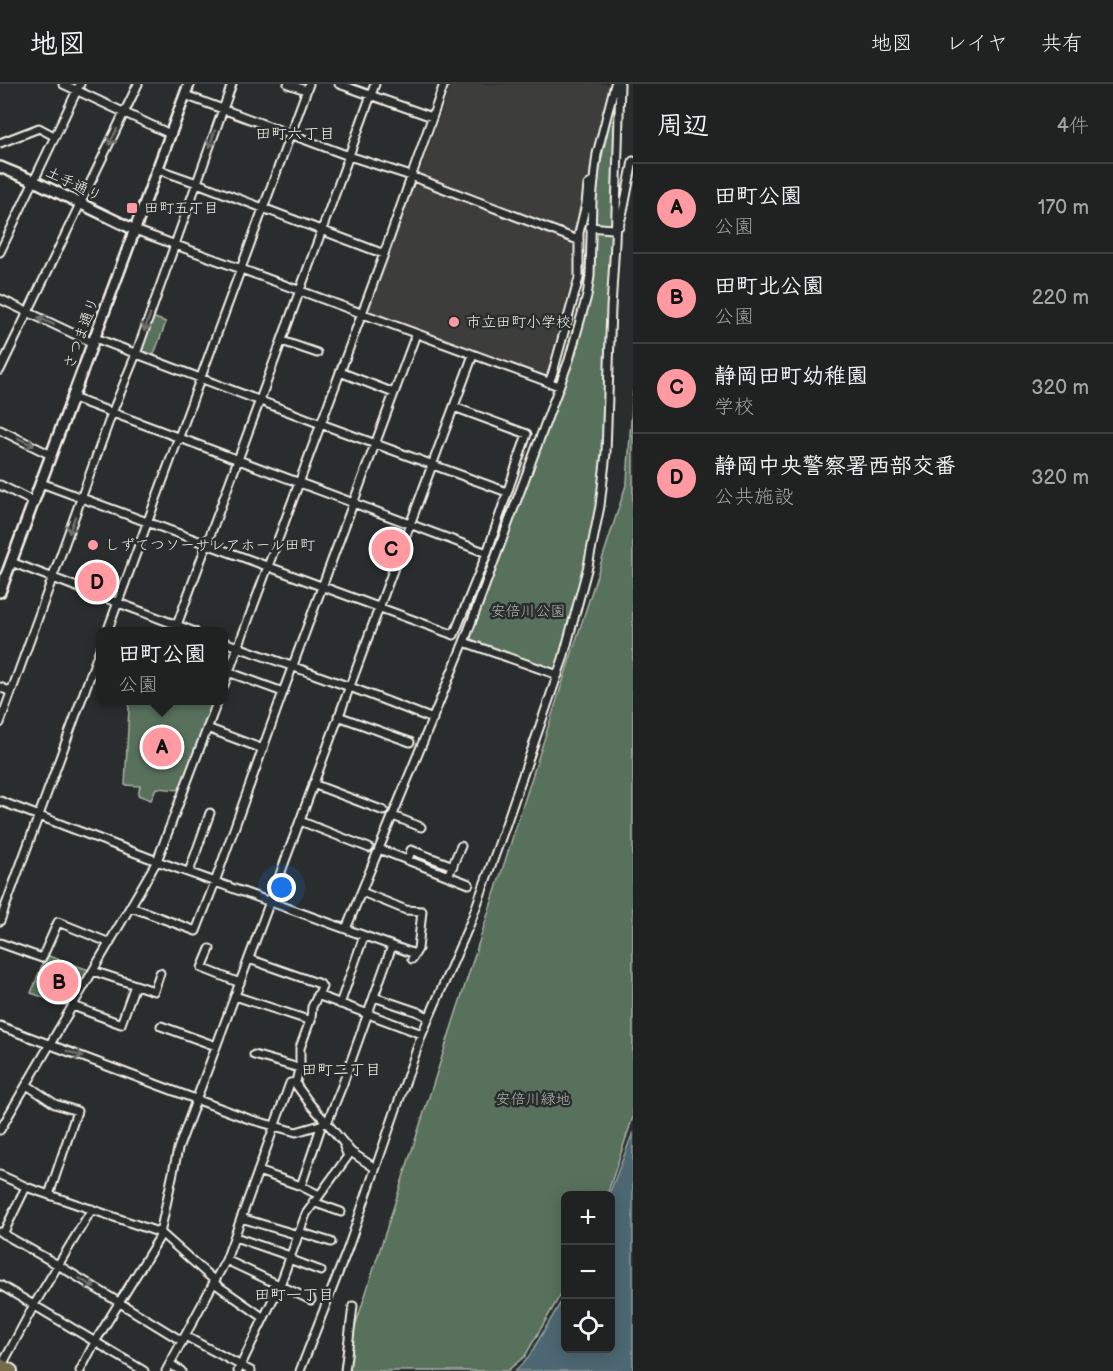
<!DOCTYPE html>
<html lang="ja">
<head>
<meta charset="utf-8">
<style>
  :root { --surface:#202222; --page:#2d2f2f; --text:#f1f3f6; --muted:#a2a4a5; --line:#3d3f40; --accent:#ff9aa2 }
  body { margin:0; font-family:"Balsamiq Sans","Klee One",sans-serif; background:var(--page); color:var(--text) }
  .controls { position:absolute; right:18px; bottom:18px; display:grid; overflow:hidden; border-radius:9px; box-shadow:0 3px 15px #0003 }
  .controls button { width:54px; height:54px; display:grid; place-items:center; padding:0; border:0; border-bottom:2px solid var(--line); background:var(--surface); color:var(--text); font:30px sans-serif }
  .you { position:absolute; left:282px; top:804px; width:21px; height:21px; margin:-15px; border:4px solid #fff; border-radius:50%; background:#1a73e8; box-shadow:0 0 0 9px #1a73e833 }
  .badge { display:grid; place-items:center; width:39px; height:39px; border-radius:50%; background:var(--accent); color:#111; font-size:20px; font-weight:700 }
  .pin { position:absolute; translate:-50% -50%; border:3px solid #fff; box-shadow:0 2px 6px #0006 }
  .popup { position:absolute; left:96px; top:543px; width:132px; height:78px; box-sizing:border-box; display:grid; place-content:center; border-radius:9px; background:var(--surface); filter:drop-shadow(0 2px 4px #0005); font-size:20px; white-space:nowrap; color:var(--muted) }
  .popup b { font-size:22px; color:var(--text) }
  .popup::after { content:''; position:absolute; left:50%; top:100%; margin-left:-12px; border:12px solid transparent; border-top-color:var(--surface) }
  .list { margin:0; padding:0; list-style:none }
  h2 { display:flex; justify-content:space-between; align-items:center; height:78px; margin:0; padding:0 24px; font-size:26px }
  h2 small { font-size:20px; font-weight:400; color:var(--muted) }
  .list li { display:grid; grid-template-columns:39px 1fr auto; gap:18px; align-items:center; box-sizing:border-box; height:90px; padding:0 24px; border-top:2px solid var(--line) }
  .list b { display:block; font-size:22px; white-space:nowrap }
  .list p { margin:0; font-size:20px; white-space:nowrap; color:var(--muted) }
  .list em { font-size:20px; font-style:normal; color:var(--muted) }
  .icon { flex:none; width:33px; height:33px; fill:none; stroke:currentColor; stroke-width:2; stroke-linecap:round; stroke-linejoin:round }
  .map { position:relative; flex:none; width:633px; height:1287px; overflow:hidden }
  header { display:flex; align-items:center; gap:36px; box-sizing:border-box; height:84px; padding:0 30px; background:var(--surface); border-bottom:2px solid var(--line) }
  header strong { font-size:28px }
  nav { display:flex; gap:33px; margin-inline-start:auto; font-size:21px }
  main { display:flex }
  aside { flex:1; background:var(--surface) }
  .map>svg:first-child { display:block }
  .built { fill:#3e3c3a }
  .green { fill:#59715d; stroke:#a6b1a2; stroke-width:1.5 }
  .water { fill:#4d6772; stroke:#909ea1; stroke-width:1.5 }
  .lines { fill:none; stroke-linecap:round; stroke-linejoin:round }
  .street-casing { stroke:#f4f1e8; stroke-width:11 }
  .secondary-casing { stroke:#f4f1e8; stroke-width:14 }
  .highway-casing { stroke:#f4f1e8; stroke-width:16 }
  .street { stroke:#2a2d2e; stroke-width:7 }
  .secondary { stroke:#2a2d2e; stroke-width:9 }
  .highway { stroke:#726c4b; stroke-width:12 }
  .oneway { stroke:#71726f }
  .poi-dot { fill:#ff9aa2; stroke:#2a2d2e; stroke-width:2 }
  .labels { text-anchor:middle; stroke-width:5; stroke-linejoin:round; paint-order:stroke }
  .street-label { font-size:15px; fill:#f4f1e8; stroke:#2a2d2e }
  .poi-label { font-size:15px; fill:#f4f1e8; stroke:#2a2d2e; text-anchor:start }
  .park-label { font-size:15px; fill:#aeb7a9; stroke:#2a2d2e }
  .neighbourhood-label { font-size:16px; fill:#f4f1e8; stroke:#2a2d2e }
</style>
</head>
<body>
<header>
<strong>地図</strong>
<nav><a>地図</a><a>レイヤ</a><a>共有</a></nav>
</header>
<main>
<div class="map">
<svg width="633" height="1287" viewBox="0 0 633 1287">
  <rect width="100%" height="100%" fill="#2a2d2e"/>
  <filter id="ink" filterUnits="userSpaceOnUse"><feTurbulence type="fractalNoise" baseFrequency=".0167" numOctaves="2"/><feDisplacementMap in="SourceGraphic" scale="12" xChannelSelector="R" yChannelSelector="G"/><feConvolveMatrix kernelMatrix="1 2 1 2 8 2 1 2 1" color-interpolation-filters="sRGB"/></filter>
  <g filter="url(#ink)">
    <path class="built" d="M 451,0 L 612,0 L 590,95 L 586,97 L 583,117 L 575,152 L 418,93 Z
      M 414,99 L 577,159 L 577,194 L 550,292 L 545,294 L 367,228 Z"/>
    <path class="green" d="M 618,0 L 603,360 L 597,420 L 589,460 L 572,533 L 556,588 L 472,559 L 471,553 L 577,255 L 593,149 L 600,82 Z
      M 152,233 L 166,238 L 153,273 L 141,269 L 140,265 Z
      M 633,306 L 633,1033 L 607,1111 L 566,1112 L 565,1203 L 525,1272 L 507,1287 L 349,1287 L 353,1249 L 627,398 Z
      M 127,617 L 213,617 L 180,706 L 156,704 L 151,716 L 138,711 L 140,702 L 125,701 L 129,624 Z
      M 46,871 L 89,886 L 68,922 L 31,909 Z"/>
    <path class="water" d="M 633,1048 L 633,1287 L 515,1287 L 528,1274 L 565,1211 L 566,1264 L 610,1264 L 609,1111 Z"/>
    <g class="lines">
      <g class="street-casing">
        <path id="street" d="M 63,0 L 170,50
          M 288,0 L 306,6
          M 339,0 L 432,33
          M 185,11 L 349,72 L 411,92 L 578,156
          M 0,59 L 39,44 L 54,52
          M 157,85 L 197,99 L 384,170
          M 590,143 L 612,145 L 619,142 L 624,123 L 633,77
          M 135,146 L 559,302
          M 0,168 L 80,0
          M 0,215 L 93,259
          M 95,254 L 321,340 L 507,408
          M 282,257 L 317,269
          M 0,286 L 138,0
          M 340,288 L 394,309
          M 549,299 L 553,288 L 579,194 L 579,149 L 586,120 L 588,101 L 594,97
          M 73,314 L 487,469
          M 0,346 L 51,371
          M 41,399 C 179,449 316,501 454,551 L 487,469 L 527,350 L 454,323
          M 0,401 L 34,418
          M 11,478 L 195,548
          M 177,541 L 260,316 L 375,0
          M 107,548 L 309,0
          M 224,558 L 350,603 L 433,635
          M 464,558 L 558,591
          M 224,601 L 384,170 L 444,0
          M 0,603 L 11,608
          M 283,608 L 416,250
          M 338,632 L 410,658
          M 0,639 L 112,329 L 136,270 L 232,0
          M 207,644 L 263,665
          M 313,700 L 384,727
          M 0,717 L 157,777 L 415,870
          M 393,732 L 421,743
          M 300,737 L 369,764
          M 379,765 L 469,800
          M 408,776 L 411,766 L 453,782
          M 189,788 L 210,729
          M 448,792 L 461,762
          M 362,808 L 406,826 L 422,827 L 418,865 L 412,875
          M 131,823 L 196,847 L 215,798 L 283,608 L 228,588
          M 0,837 L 100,565
          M 346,845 L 464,558 L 569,276 L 587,212 L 590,192 L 592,116 L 595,86 L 597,70 L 615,0
          M 0,859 L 42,874 L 58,838 L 110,859
          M 210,865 L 202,884 L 240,899
          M 249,875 L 320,900 L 322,903 L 312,923 L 311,934 L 300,964 L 300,981 L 296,998 L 297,1002 L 310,1020 L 327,1039 L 342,1002 L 392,862
          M 93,887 L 154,907 L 160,889
          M 317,911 L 422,950
          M 235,912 L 311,937
          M 374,913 L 418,928 L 428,933
          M 340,920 L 364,852
          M 73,922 L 121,940 L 135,901
          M 0,942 L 249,1035 L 296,1048 L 327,1039 L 351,1068 L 375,1084
          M 161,942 L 216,962
          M 254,971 L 299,984
          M 27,1001 L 55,1020 L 77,1027 L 49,1111
          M 0,1046 L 157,777 L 218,616
          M 258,1087 L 301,1102 L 319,1111
          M 0,1091 L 29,1104 L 161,1149 L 215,1197
          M 301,1102 L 322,1040
          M 313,1118 L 341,1128
          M 241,1134 L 298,1151
          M 0,1148 L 58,1181 L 182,1257
          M 299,1148 L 331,1158
          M 3,1150 L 26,1103
          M 235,1153 L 290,1172
          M 289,1175 L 321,1187
          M 226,1176 L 311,1216
          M 214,1199 L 264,1234
          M 0,1201 L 144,1287
          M 185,1252 L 251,1287
          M 170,1280 L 181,1287
          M 1,1283 L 34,1221 L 92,1125
          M 80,1287 L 95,1258 L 159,1154 L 178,1065 L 473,271
          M 166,1287 L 226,1176 L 290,999 L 296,998
          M 238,1287 L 280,1201 L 306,1130 L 348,1072 L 344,1063
          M 300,1287 L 348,1164 L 422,950 L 471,837 L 505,743 L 563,575 L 588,482 L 600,422 L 606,369 L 611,224 L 615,159 L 620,0
          M 345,1287 L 353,1222"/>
      </g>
      <g class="secondary-casing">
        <path id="secondary" d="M 0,83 L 34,97 L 135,146
          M 0,508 L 189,0"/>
      </g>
      <g class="highway-casing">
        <path id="highway" d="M 0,1281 L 11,1287"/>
      </g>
      <use href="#street" class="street"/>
      <use href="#secondary" class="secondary"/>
      <use href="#highway" class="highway"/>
    </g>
    <defs><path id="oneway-shaft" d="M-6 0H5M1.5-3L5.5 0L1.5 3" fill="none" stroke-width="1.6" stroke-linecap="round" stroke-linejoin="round" transform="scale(1.5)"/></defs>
    <g class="oneway">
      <use href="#oneway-shaft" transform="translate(113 53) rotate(116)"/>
      <use href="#oneway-shaft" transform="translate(212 55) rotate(109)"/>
      <use href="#oneway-shaft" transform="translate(46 237) rotate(-155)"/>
      <use href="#oneway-shaft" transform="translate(147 239) rotate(110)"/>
      <use href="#oneway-shaft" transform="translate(26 358) rotate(26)"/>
      <use href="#oneway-shaft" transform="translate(72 441) rotate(110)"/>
      <use href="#oneway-shaft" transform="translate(75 970) rotate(20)"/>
      <use href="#oneway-shaft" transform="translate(87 1199) rotate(32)"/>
    </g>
  </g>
  <g class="poi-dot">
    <rect x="126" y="118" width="12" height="12" rx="3"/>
    <circle cx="454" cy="238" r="6"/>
    <circle cx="93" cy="461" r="6"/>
  </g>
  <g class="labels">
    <g class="street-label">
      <text transform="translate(74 100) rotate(26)" y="5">土手通り</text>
      <text transform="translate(81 249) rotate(-70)" y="5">さつま通り</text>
    </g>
    <g class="poi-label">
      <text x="144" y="129">田町五丁目</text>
      <text x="466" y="243">市立田町小学校</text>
      <text x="105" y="466">しずてつソーサレアホール田町</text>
    </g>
    <g class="park-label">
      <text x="528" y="532">安倍川公園</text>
      <text x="533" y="1020">安倍川緑地</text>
    </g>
    <g class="neighbourhood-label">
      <text x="295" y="55">田町六丁目</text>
      <text x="341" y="991">田町二丁目</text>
      <text x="294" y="1216">田町一丁目</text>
    </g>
  </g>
</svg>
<div class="controls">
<button>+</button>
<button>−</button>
<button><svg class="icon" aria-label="locate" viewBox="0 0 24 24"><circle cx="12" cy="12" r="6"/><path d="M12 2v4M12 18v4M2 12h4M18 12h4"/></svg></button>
</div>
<div class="you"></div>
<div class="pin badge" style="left:162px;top:663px">A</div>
<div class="popup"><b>田町公園</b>公園</div>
<div class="pin badge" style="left:59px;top:898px">B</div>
<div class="pin badge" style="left:391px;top:465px">C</div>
<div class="pin badge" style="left:97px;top:498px">D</div>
</div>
<aside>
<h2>周辺<small>4件</small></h2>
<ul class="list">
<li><span class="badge">A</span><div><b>田町公園</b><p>公園</p></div><em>170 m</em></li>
<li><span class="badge">B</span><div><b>田町北公園</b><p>公園</p></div><em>220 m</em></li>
<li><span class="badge">C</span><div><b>静岡田町幼稚園</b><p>学校</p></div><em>320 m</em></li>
<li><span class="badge">D</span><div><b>静岡中央警察署西部交番</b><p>公共施設</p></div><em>320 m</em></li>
</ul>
</aside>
</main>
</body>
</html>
